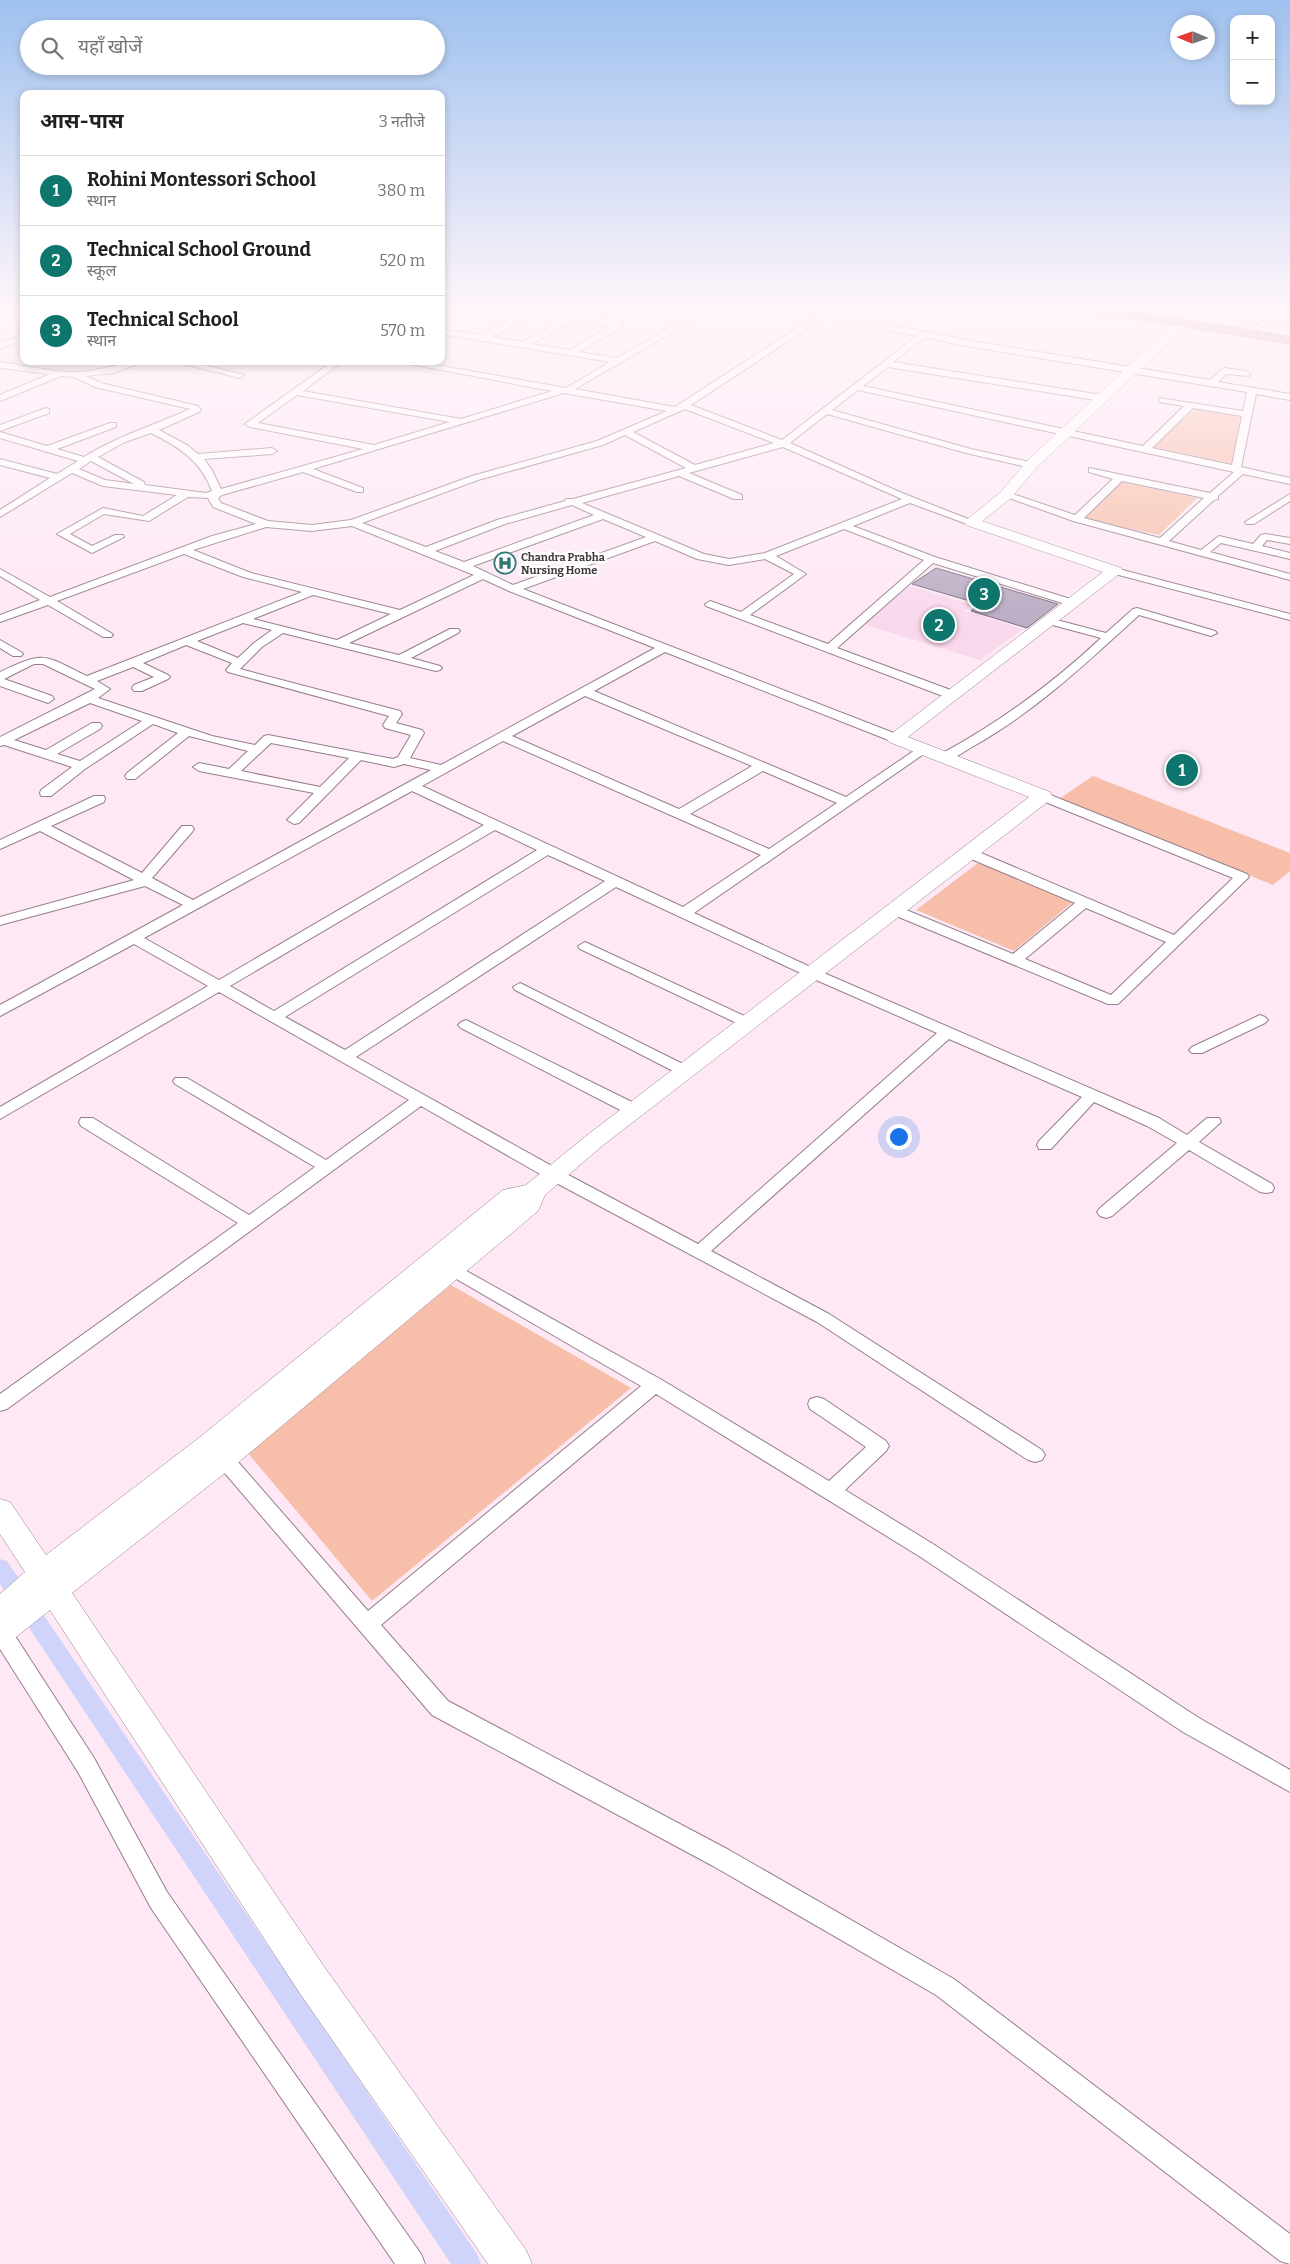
<!DOCTYPE html>
<html lang="hi">
<head>
<meta charset="utf-8">
<style>
  :root { --surface:#fff; --page:#f2f2f2; --text:#202124; --muted:#757577; --line:#e0e0e0; --accent:#0f766e }
  body { margin:0; font-family:Bitter,"Noto Sans Devanagari",serif; background:var(--page); color:var(--text) }
  .controls { position:absolute; right:15px; top:15px; display:grid; overflow:hidden; border-radius:10px; box-shadow:0 2px 8px #0003 }
  .controls button { width:45px; height:45px; display:grid; place-items:center; padding:0; border:0; border-bottom:1px solid var(--line); background:var(--surface); color:var(--text); font:25px sans-serif }
  .compass { position:absolute; left:1170px; top:15px; width:45px; height:45px; border-radius:50%; background:var(--surface); box-shadow:0 2px 8px #0003; rotate:272deg }
  .you { position:absolute; left:898px; top:1136px; width:18px; height:18px; margin:-12px; border:4px solid #fff; border-radius:50%; background:#1a73e8; box-shadow:0 0 0 8px #1a73e833 }
  .badge { display:grid; place-items:center; width:32px; height:32px; border-radius:50%; background:var(--accent); color:#fff; font-size:16px; font-weight:700 }
  .pin { position:absolute; translate:-50% -50%; border:2px solid #fff; box-shadow:0 1px 5px #0006 }
  .list { margin:0; padding:0; list-style:none }
  h2 { display:flex; justify-content:space-between; align-items:center; height:65px; margin:0; padding:0 20px; font-size:21px }
  h2 small { font-size:16px; font-weight:400; color:var(--muted) }
  .list li { display:grid; grid-template-columns:32px 1fr auto; gap:15px; align-items:center; box-sizing:border-box; height:70px; padding:0 20px; border-top:1px solid var(--line) }
  .list b { display:block; font-size:19px; white-space:nowrap }
  .list p { margin:0; font-size:16px; white-space:nowrap; color:var(--muted) }
  .list em { font-size:16px; font-style:normal; color:var(--muted) }
  .icon { flex:none; width:28px; height:28px; fill:none; stroke:currentColor; stroke-width:2; stroke-linecap:round; stroke-linejoin:round }
  .map { position:relative; flex:none; width:1290px; height:2264px; overflow:hidden }
  .search { position:absolute; background:var(--surface); box-shadow:0 2px 8px #0003; left:20px; top:20px; width:425px; height:55px; display:flex; align-items:center; gap:12px; box-sizing:border-box; padding:0 18px; border-radius:28px; color:var(--muted); font-size:19px }
  .panel { position:absolute; background:var(--surface); box-shadow:0 2px 8px #0003; left:20px; top:90px; width:425px; height:275px; border-radius:10px }
  .map>svg:first-child { display:block }
  .built { fill:#fad8ec }
  .green { fill:#f7bfaa }
  .lines { fill:none; stroke-linecap:round; stroke-linejoin:round }
  .canal { fill:#d1d4fa; fill-rule:evenodd }
  .building { fill:#baadc4; stroke:#7b6f84 }
  .street-casing { stroke:#957e8c; stroke-width:2 }
  .secondary-casing { stroke:#957e8c; stroke-width:1 }
  .highway-casing { stroke:#9e646d; stroke-width:1 }
  .street { fill:#fff; fill-rule:evenodd }
  .secondary { fill:#fff; fill-rule:evenodd }
  .highway { fill:#cf7c87; fill-rule:evenodd }
  .rail { stroke:#81737b; stroke-width:2; stroke-dasharray:5.5 2.5; stroke-linecap:butt }
  .labels { text-anchor:middle; stroke-width:5; stroke-linejoin:round; paint-order:stroke }
  .far-poi-label { font-size:11px; font-weight:bold; fill:#42383e; stroke:#fdfdfd; text-anchor:start }
</style>
</head>
<body>
<div class="map">
<svg width="1290" height="2264" viewBox="0 0 1290 2264">
  <rect width="100%" height="100%" fill="#fee8f5"/>
  <path class="built" d="M 910,586 L 972,605 L 964,611 L 1023,629 L 980,660 L 856,622 Z"/>
  <path class="green" d="M 1196,408 L 1240,417 L 1234,464 L 1153,447 Z
    M 1121,482 L 1197,498 L 1159,535 L 1080,518 Z
    M 1093,776 L 1290,853 L 1290,871 L 1273,885 L 1059,799 Z
    M 978,863 L 1074,901 L 1014,951 L 916,910 Z
    M 451,1285 L 631,1388 L 372,1601 L 247,1452 Z"/>
  <g class="lines">
    <path class="canal" d="M 0,1559 L 7,1561 L 477,2254 L 481,2264 L 451,2264 L 0,1584 Z"/>
  </g>
  <path class="building" d="M 936,568 L 1058,604 L 1027,628 L 971,611 L 980,604 L 912,584 Z
    M 1185,759 L 1199,764 L 1179,781 L 1165,776 Z"/>
  <g class="lines">
    <g class="street-casing">
      <path id="street" d="M 469,310 L 490,310 L 441,319 L 441,315 Z
        M 524,310 L 545,310 L 623,322 L 623,326 L 579,352 L 617,358 L 701,310 L 711,310 L 575,389 L 675,407 L 817,315 L 800,310 L 834,310 L 831,313 L 960,339 L 1210,380 L 1224,368 L 1246,371 L 1250,374 L 1249,376 L 1226,374 L 1218,382 L 1290,394 L 1290,400 L 1256,394 L 1241,467 L 1290,478 L 1290,484 L 1243,474 L 1218,496 L 1218,499 L 1214,500 L 1169,541 L 1201,550 L 1219,536 L 1253,544 L 1261,535 L 1265,534 L 1290,538 L 1290,544 L 1267,540 L 1262,546 L 1290,553 L 1290,559 L 1221,543 L 1210,552 L 1290,574 L 1290,580 L 1073,521 L 1001,495 L 1006,492 L 1010,493 L 1075,515 L 1113,479 L 1089,472 L 1089,468 L 1210,493 L 1234,472 L 858,390 L 832,410 L 971,449 L 1034,463 L 1036,465 L 1031,468 L 966,453 L 827,414 L 790,443 L 902,493 L 976,522 L 975,524 L 967,524 L 910,503 L 853,526 L 935,557 L 1077,601 L 1078,603 L 1073,606 L 1069,605 L 933,563 L 837,648 L 956,692 L 958,695 L 956,698 L 948,698 L 706,606 L 705,604 L 710,601 L 741,612 L 794,574 L 765,559 L 729,565 L 697,559 L 655,541 L 523,589 L 899,735 L 901,738 L 899,741 L 891,741 L 665,652 L 594,691 L 846,797 L 921,746 L 925,745 L 931,749 L 694,913 L 817,970 L 1159,1118 L 1187,1135 L 1207,1118 L 1219,1118 L 1221,1122 L 1199,1142 L 1272,1184 L 1274,1188 L 1272,1192 L 1266,1193 L 1260,1192 L 1189,1150 L 1112,1216 L 1106,1218 L 1100,1216 L 1097,1212 L 1100,1208 L 1177,1143 L 1147,1126 L 1094,1102 L 1051,1149 L 1039,1149 L 1037,1145 L 1039,1141 L 1082,1097 L 949,1039 L 711,1251 L 829,1314 L 1042,1450 L 1045,1455 L 1042,1460 L 1035,1462 L 1028,1460 L 817,1322 L 547,1178 L 421,1106 L 7,1409 L 0,1411 L 0,1394 L 238,1223 L 81,1126 L 79,1122 L 81,1118 L 93,1118 L 249,1215 L 315,1167 L 175,1084 L 173,1081 L 175,1078 L 187,1078 L 326,1160 L 409,1100 L 219,992 L 0,1119 L 0,1107 L 208,986 L 134,944 L 0,1016 L 0,1005 L 183,905 L 145,886 L 0,925 L 0,917 L 134,880 L 40,831 L 0,849 L 0,840 L 94,796 L 104,796 L 105,799 L 104,802 L 51,826 L 142,873 L 182,826 L 192,826 L 194,829 L 192,832 L 152,878 L 193,900 L 431,770 L 404,764 L 394,767 L 361,760 L 299,823 L 294,824 L 287,820 L 314,793 L 199,771 L 193,767 L 199,763 L 229,769 L 248,751 L 189,736 L 135,779 L 127,779 L 125,776 L 127,773 L 178,733 L 153,724 L 85,769 L 51,796 L 41,796 L 40,793 L 41,790 L 72,767 L 4,745 L 0,746 L 0,737 L 95,689 L 43,664 L 34,664 L 4,679 L 52,696 L 54,699 L 48,703 L 0,686 L 0,672 C 46,650 43,655 87,676 L 302,592 L 243,577 L 184,554 L 57,601 L 111,633 L 113,635 L 111,637 L 103,637 L 48,605 L 0,622 L 0,615 L 40,600 L 0,576 L 0,569 L 50,597 L 212,536 L 256,524 L 213,507 L 208,498 L 188,497 L 149,521 L 104,514 L 70,534 L 92,546 L 115,535 L 123,535 L 124,537 L 92,553 L 57,534 L 103,508 L 143,516 L 177,495 L 103,486 L 72,473 L 0,517 L 0,510 L 50,478 L 0,465 L 0,459 L 57,474 L 78,461 L 0,438 L 0,432 L 47,446 L 110,423 L 116,423 L 116,427 L 57,449 L 84,457 C 117,436 155,425 190,409 L 95,387 L 74,377 L 61,376 L 0,401 L 0,395 L 50,374 L 0,368 L 0,362 C 23,365 56,373 78,372 C 102,371 124,361 147,361 L 113,373 L 86,376 L 101,383 L 198,406 L 201,410 L 199,412 L 159,430 L 187,445 L 198,454 L 272,448 L 277,451 L 272,454 L 204,459 L 212,470 L 221,489 L 363,449 L 250,427 L 245,424 L 333,361 L 343,361 L 303,391 L 461,419 L 552,391 L 394,361 L 414,361 L 566,388 L 610,362 L 441,334 L 441,329 L 482,335 L 510,319 L 527,312 ZM 537,314 L 565,318 L 523,342 L 492,337 L 516,323 ZM 825,317 L 917,336 L 782,440 L 691,405 ZM 574,320 L 612,325 L 570,350 L 532,344 ZM 925,337 L 960,345 L 1247,392 L 1243,411 L 1159,398 L 1159,402 L 1184,406 L 1143,446 L 863,386 L 888,367 L 1102,401 L 1106,398 L 1102,395 L 893,362 ZM 564,393 L 667,411 L 597,441 L 472,476 L 351,520 L 312,525 L 268,521 L 221,503 L 218,498 L 222,495 L 303,472 L 357,492 L 363,492 L 363,488 L 313,469 ZM 297,395 L 450,422 L 374,445 L 258,423 ZM 1193,408 L 1242,416 L 1232,465 L 1152,448 ZM 685,409 L 774,443 L 695,465 L 633,432 ZM 151,433 C 179,447 201,461 212,491 L 206,493 L 145,485 L 144,482 L 98,457 L 125,442 ZM 625,435 L 686,468 L 573,499 L 566,499 L 565,501 L 497,520 L 426,547 L 362,523 L 478,480 L 603,445 ZM 783,447 L 902,499 L 765,553 L 729,559 L 704,554 L 582,503 L 679,476 L 734,499 L 742,499 L 742,495 L 689,473 ZM 91,461 L 134,484 L 105,480 L 79,469 ZM 1122,481 L 1204,498 L 1160,538 L 1084,518 ZM 572,505 L 594,515 L 464,562 L 435,551 L 505,524 ZM 603,519 L 646,537 L 513,585 L 473,566 ZM 352,526 L 474,575 L 400,610 L 251,573 L 193,550 L 266,527 L 312,531 ZM 844,529 L 924,560 L 828,644 L 750,615 L 806,574 L 776,556 ZM 483,579 L 509,591 L 655,648 L 441,765 L 410,758 L 424,733 L 422,730 L 396,723 L 402,714 L 400,711 L 240,669 L 262,647 L 283,633 L 436,671 L 440,670 L 442,668 L 440,666 L 411,658 L 458,633 L 460,631 L 458,629 L 450,629 L 399,655 L 349,643 ZM 313,595 L 391,614 L 337,640 L 253,619 ZM 243,623 L 272,630 L 254,643 L 238,658 L 197,641 ZM 186,645 L 232,663 L 226,670 L 228,672 L 389,716 L 383,725 L 385,728 L 411,735 L 398,757 L 393,759 L 268,735 L 264,736 L 255,745 L 212,736 L 98,698 L 110,689 L 97,681 L 133,667 L 154,677 L 134,685 L 132,688 L 134,691 L 142,691 L 168,679 L 170,677 L 168,675 L 143,663 ZM 585,696 L 752,766 L 679,809 L 512,736 ZM 90,703 L 142,721 L 80,761 L 57,754 L 100,729 L 102,726 L 100,723 L 92,723 L 46,750 L 14,740 ZM 503,741 L 761,855 L 683,907 L 422,786 ZM 271,743 L 349,758 L 320,787 L 241,771 ZM 763,771 L 837,803 L 769,849 L 690,814 ZM 412,791 L 484,825 L 219,980 L 144,938 ZM 495,830 L 537,850 L 274,1011 L 230,986 ZM 548,855 L 605,881 L 345,1050 L 285,1017 ZM 616,887 L 807,976 L 937,1033 L 698,1244 L 559,1170 L 356,1057 Z
        M 631,310 L 641,310 L 633,316 L 627,316 L 626,314 Z
        M 1175,310 L 1183,310 L 1176,320 L 1170,320 L 1169,318 Z
        M 1287,313 L 1290,313 L 1290,318 L 1248,331 L 1244,329 Z
        M 24,334 L 24,339 L 0,349 L 0,343 Z
        M 171,361 L 188,361 L 244,375 L 240,378 Z
        M 46,408 L 49,409 L 49,413 L 0,431 L 0,425 Z
        M 1290,494 L 1290,501 L 1254,524 L 1246,524 L 1245,522 Z
        M 1115,568 L 1290,614 L 1290,620 L 1111,573 L 1111,569 Z
        M 1137,608 L 1215,631 L 1217,633 L 1211,636 L 1139,615 C 1085,664 1036,711 972,747 C 963,752 951,762 941,760 L 939,757 L 941,754 C 1000,722 1052,684 1101,638 L 1045,623 L 1043,621 L 1045,619 L 1049,618 L 1106,633 L 1133,609 Z
        M 0,640 L 21,652 L 23,654 L 21,656 L 13,656 L 0,648 Z
        M 1043,792 L 1247,874 L 1249,877 L 1118,1004 L 1108,1004 L 889,913 L 887,910 L 889,907 L 899,907 L 1013,954 L 1075,903 L 964,856 L 962,853 L 964,850 L 974,850 L 1174,935 L 1233,878 L 1038,799 L 1037,796 ZM 1086,908 L 1166,942 L 1111,995 L 1025,959 Z
        M 585,942 L 753,1020 L 756,1023 L 753,1026 L 743,1026 L 580,949 L 578,946 Z
        M 520,983 L 691,1068 L 693,1071 L 691,1074 L 679,1074 L 515,990 L 513,987 Z
        M 1260,1015 L 1265,1017 L 1268,1020 L 1265,1023 L 1202,1053 L 1192,1053 L 1189,1050 L 1192,1047 Z
        M 466,1020 L 640,1106 L 642,1110 L 640,1114 L 628,1114 L 461,1028 L 458,1025 L 461,1022 Z
        M 452,1263 L 662,1380 L 829,1481 L 866,1447 L 810,1409 L 808,1404 L 810,1399 L 817,1397 L 824,1399 L 886,1441 L 889,1446 L 886,1451 L 845,1490 L 933,1544 L 1199,1718 L 1290,1770 L 1290,1792 L 1183,1732 L 919,1556 L 656,1394 L 381,1625 L 448,1701 L 729,1850 L 954,1979 L 1290,2234 L 1290,2264 L 1280,2261 L 936,1995 L 713,1866 L 432,1715 L 211,1457 L 208,1452 L 211,1447 L 218,1445 L 225,1447 L 368,1611 L 641,1386 L 446,1273 L 443,1269 L 446,1265 Z
        M 0,1622 L 8,1625 L 94,1758 L 167,1892 L 421,2254 L 425,2264 L 395,2264 L 151,1908 L 78,1772 L 0,1649 Z"/>
    </g>
    <g class="secondary-casing">
      <path id="secondary" d="M 1185,316 L 1189,317 L 1191,320 L 1189,323 L 1036,468 L 1011,498 L 982,521 L 1121,568 L 1123,571 L 908,737 L 1050,792 L 1052,796 L 1050,800 L 602,1146 L 545,1195 L 538,1211 L 234,1466 L 72,1593 L 325,1968 L 526,2250 L 532,2264 L 488,2264 L 299,1992 L 50,1610 L 11,1641 L 0,1645 L 0,1594 L 25,1572 L 0,1534 L 0,1499 L 10,1502 L 46,1555 L 200,1437 L 503,1190 L 526,1185 L 586,1136 L 1029,797 L 889,742 L 886,738 L 1103,572 L 966,525 L 964,522 L 1001,492 L 1026,462 L 1181,317 Z"/>
    </g>
    <g class="highway-casing">
      <path id="highway" d="M 1093,310 L 1127,310 L 1290,336 L 1290,344 L 1100,314 Z"/>
    </g>
    <use href="#street" class="street"/>
    <use href="#secondary" class="secondary"/>
    <use href="#highway" class="highway"/>
    <path class="rail" d="M 1114,310 L 1290,338"/>
  </g>
  <linearGradient id="sky" x2="0" y2="1"><stop stop-color="#9fc1ef"/><stop offset="0.49" stop-color="#fff5fa"/><stop offset="1" stop-color="#fff5fa" stop-opacity="0"/></linearGradient>
  <rect width="1290" height="627" fill="url(#sky)"/>
  <defs>
    <g id="hospital-ring" transform="scale(1.125)"><circle r="9.5" fill="#fdfdfd" stroke="#2f7874" stroke-width="1.5"/><path d="M-5-5h3v3.5h4V-5h3V5h-3V1.5h-4V5h-3Z" fill="#2f7874"/></g>
  </defs>
  <g fill-rule="evenodd">
    <use href="#hospital-ring" x="505" y="563"/>
  </g>
  <g class="labels">
    <g class="far-poi-label">
      <text x="521" y="561">Chandra Prabha<tspan x="521" dy="13">Nursing Home</tspan></text>
    </g>
  </g>
</svg>
<div class="controls">
<button>+</button>
<button>−</button>
</div>
<svg class="compass" viewBox="-18 -18 36 36"><path d="M0-13l5 13h-10z" fill="#e53935"/><path d="M0 13l5-13h-10z" fill="#757577"/></svg>
<div class="you"></div>
<div class="pin badge" style="left:1182px;top:770px">1</div>
<div class="pin badge" style="left:939px;top:625px">2</div>
<div class="pin badge" style="left:984px;top:594px">3</div>
<div class="search"><svg class="icon" aria-label="search" viewBox="0 0 24 24"><circle cx="10" cy="10" r="6"/><path d="M15 15l6 6"/></svg>यहाँ खोजें</div>
<section class="panel">
<h2>आस-पास<small>3 नतीजे</small></h2>
<ul class="list">
<li><span class="badge">1</span><div><b>Rohini Montessori School</b><p>स्थान</p></div><em>380 m</em></li>
<li><span class="badge">2</span><div><b>Technical School Ground</b><p>स्कूल</p></div><em>520 m</em></li>
<li><span class="badge">3</span><div><b>Technical School</b><p>स्थान</p></div><em>570 m</em></li>
</ul>
</section>
</div>
</body>
</html>
